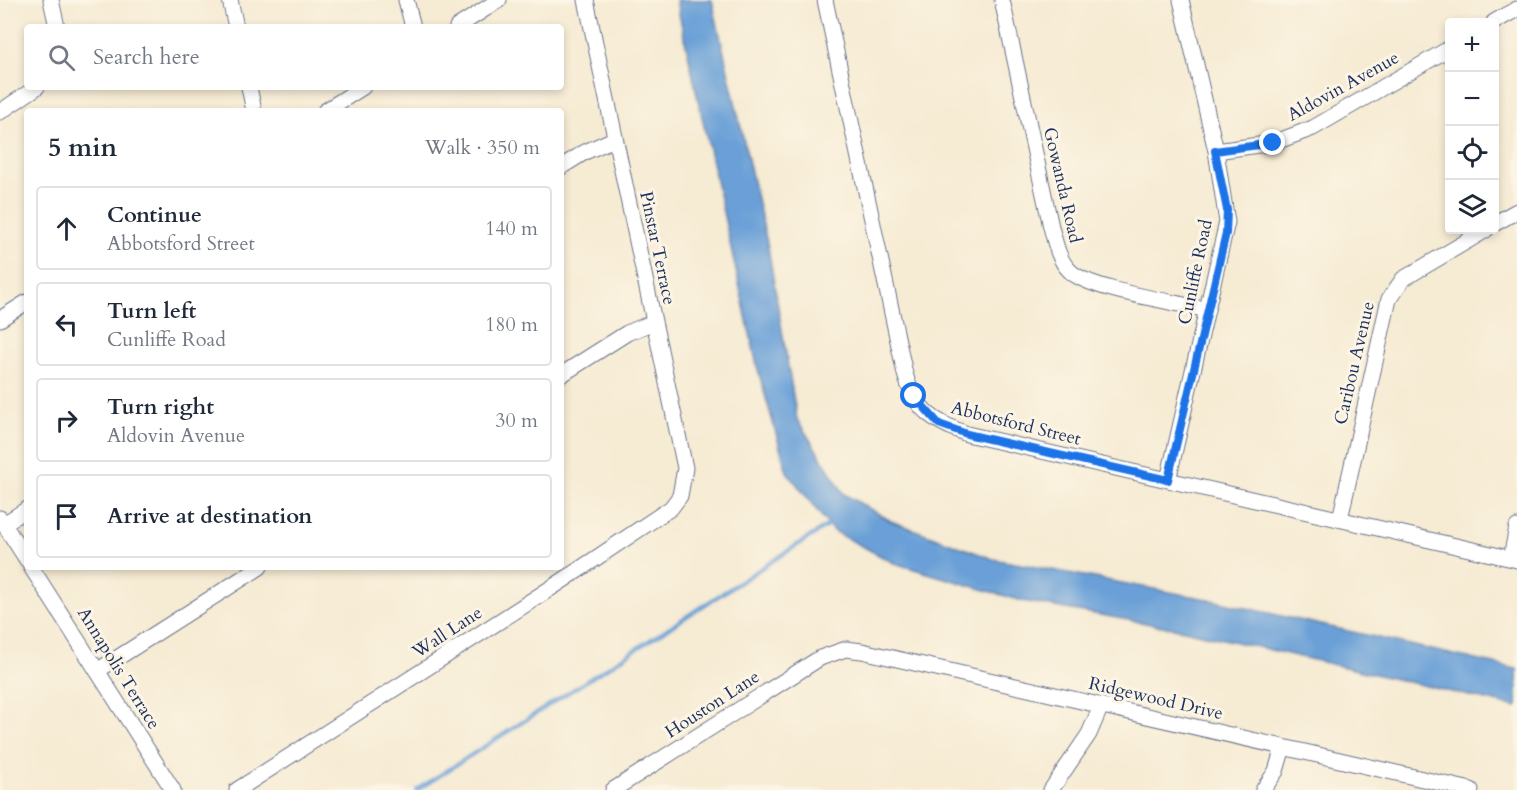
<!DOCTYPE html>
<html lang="en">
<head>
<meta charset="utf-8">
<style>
  :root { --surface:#fff; --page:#f6f6f7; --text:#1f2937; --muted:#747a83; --line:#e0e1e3 }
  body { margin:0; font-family:Cardo,serif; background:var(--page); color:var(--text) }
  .controls { position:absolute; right:18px; top:18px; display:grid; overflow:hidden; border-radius:6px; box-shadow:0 3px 9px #0003 }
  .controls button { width:54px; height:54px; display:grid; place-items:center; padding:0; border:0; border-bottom:2px solid var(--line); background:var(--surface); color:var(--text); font:30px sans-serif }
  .stop { position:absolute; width:18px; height:18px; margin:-14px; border:4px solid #1a73e8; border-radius:50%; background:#fff }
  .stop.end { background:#1a73e8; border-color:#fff; box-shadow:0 2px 6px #0008 }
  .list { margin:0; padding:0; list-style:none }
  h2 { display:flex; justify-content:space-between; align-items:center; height:78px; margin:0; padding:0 24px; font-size:26px }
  h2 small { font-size:20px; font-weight:400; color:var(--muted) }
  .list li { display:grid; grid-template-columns:39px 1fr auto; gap:18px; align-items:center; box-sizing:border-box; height:84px; margin:0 12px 12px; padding:0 12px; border:2px solid var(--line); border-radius:6px }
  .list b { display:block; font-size:22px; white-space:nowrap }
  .list p { margin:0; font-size:20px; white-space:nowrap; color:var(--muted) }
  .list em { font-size:20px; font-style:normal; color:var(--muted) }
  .icon { flex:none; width:33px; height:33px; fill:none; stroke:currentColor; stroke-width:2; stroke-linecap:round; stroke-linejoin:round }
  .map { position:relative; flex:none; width:1517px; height:790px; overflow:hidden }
  .search { position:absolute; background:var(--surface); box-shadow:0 3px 9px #0003; left:24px; top:24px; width:540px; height:66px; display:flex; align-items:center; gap:15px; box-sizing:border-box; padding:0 21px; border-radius:6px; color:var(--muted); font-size:22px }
  .panel { position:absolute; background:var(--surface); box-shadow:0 3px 9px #0003; left:24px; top:108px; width:540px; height:462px; border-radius:6px }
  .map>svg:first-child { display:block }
  .water { fill:#6aa0d7; stroke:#42689a; stroke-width:1.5 }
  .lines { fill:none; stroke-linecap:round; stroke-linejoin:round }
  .stream { stroke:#6aa0d7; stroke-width:4 }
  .street-casing { stroke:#687187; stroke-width:17 }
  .street { stroke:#fff; stroke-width:15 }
  .route { stroke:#1a73e8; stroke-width:8 }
  .labels { text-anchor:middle; stroke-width:6; stroke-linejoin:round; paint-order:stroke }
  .street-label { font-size:18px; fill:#1b2f5e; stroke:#fcf5e5 }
</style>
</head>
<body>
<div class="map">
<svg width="1517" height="790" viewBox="0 0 1517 790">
  <rect width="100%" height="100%" fill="#fcf5e5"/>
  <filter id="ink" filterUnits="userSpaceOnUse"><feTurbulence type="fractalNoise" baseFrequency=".0167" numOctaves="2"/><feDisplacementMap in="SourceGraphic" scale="12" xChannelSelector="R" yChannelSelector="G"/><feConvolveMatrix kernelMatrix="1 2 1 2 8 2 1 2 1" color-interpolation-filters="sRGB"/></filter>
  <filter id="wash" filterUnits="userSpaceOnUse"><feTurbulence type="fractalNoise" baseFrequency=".008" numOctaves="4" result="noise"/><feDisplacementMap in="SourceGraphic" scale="24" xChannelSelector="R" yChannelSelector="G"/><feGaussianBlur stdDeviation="1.35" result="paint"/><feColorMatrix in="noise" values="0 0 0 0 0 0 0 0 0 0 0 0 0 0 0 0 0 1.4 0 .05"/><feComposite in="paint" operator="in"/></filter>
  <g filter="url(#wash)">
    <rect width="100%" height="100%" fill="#f6ebd3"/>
    <path class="water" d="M 676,0 L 712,0 L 768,247 L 797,419 L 844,494 L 891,521 L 993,559 L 1202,598 L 1517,669 L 1517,707 L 1184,630 L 1022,601 L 894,563 L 833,531 L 787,472 L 758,370 Z"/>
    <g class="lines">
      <path class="stream" d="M 417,790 L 830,524"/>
    </g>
  </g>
  <g filter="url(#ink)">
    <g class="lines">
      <g class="street-casing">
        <path id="street" d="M 51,0 L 57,27
          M 230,0 L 236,27
          M 406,0 L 413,27
          M 825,0 L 905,374 C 915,410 934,422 967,434 L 1517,560
          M 1002,0 L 1051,227 C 1055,241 1058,259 1069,270 C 1087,290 1177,302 1207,310
          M 1494,22 L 1517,9
          M 457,27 L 499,0
          M 249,87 L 254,111
          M 325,111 L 363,87
          M 0,112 L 37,87
          M 1216,151 L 1273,143 L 1313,128 L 1450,48
          M 561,167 L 585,152 L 614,139
          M 1494,224 L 1517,211
          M 0,319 L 27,302
          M 561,375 L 627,333 L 654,322
          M 1168,480 L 1227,222 L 1216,151 L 1181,0
          M 0,518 L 27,560
          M 1340,519 L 1389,299 L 1403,279 L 1486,230
          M 4,524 L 27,509
          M 1511,558 L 1517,527
          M 31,567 L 173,790
          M 97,671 L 260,567
          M 237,790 L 562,581 L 671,508 L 680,496 L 685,468 L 586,0
          M 613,790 L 820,658 L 846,649 L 862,651 L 1471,790
          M 1051,790 L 1089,734 L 1101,706
          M 1263,790 L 1276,771 L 1283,747"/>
      </g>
      <use href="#street" class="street"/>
    </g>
  </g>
  <g class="lines" filter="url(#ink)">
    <path class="route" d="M 914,396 L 939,424 L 967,434 L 1168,480 L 1226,233 L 1227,210 L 1215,151 L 1273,143"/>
  </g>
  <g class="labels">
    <g class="street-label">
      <text transform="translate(1343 86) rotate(-29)" y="6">Aldovin Avenue</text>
      <text transform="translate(1063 185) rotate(77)" y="6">Gowanda Road</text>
      <text transform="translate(658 248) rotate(78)" y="6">Pinstar Terrace</text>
      <text transform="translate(1195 272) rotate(-78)" y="6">Cunliffe Road</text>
      <text transform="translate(1354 363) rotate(-77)" y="6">Caribou Avenue</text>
      <text transform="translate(1016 423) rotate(14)" y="6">Abbotsford Street</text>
      <text transform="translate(447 632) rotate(-33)" y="6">Wall Lane</text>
      <text transform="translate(119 668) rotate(58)" y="6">Annapolis Terrace</text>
      <text transform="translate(1156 698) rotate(13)" y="6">Ridgewood Drive</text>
      <text transform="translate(712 704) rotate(-33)" y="6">Houston Lane</text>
    </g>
  </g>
</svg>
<div class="controls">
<button>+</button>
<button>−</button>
<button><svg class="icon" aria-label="locate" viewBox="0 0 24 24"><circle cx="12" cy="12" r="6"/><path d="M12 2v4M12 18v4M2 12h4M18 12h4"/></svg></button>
<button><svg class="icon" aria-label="layers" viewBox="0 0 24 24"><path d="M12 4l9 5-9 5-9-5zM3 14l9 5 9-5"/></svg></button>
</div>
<div class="stop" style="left:914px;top:396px"></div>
<div class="stop end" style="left:1273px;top:143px"></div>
<div class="search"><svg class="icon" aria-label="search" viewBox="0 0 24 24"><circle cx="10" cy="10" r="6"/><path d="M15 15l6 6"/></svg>Search here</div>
<section class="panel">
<h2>5 min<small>Walk · 350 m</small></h2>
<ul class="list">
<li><svg class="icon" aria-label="ahead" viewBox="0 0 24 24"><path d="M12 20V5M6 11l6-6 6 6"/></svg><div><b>Continue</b><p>Abbotsford Street</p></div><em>140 m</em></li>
<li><svg class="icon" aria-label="left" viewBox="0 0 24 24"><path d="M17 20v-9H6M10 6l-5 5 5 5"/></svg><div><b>Turn left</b><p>Cunliffe Road</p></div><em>180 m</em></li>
<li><svg class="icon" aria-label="right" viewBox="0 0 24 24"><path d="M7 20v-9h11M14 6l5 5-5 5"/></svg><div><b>Turn right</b><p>Aldovin Avenue</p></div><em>30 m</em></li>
<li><svg class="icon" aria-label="arrive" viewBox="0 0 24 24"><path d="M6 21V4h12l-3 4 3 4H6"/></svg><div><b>Arrive at destination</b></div></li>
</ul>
</section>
</div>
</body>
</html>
